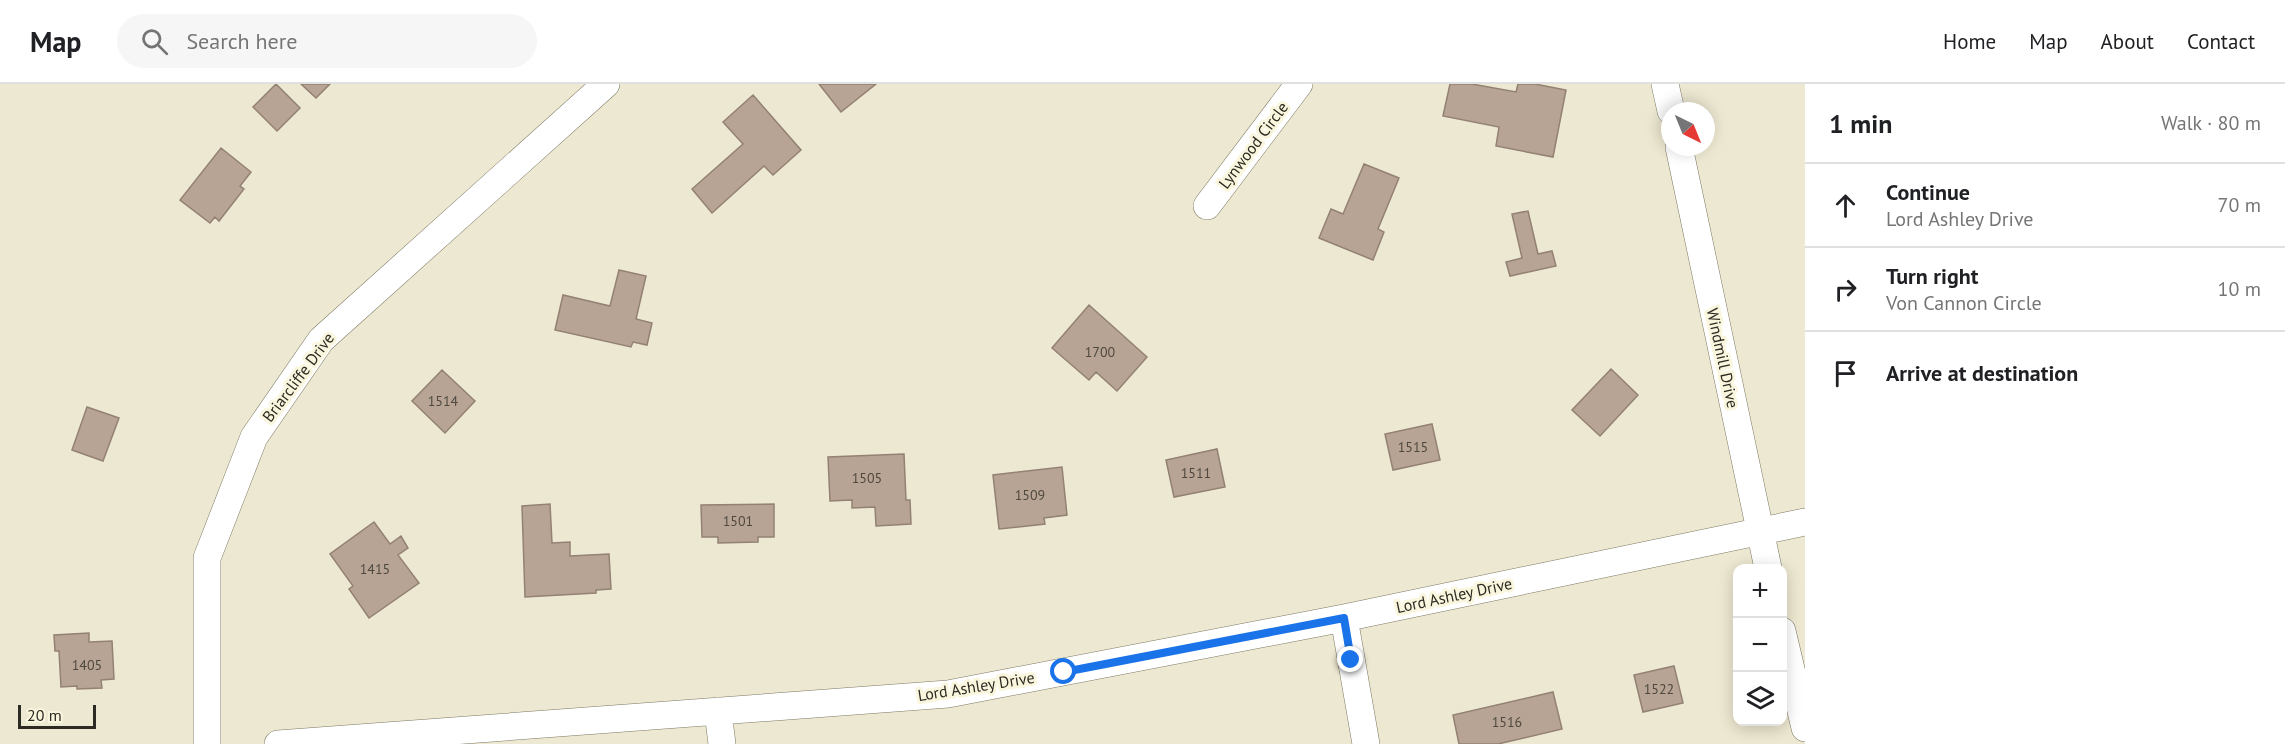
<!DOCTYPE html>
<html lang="en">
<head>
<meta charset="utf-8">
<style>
  :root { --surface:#fff; --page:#f6f6f6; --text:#202124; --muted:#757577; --line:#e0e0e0 }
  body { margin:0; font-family:"PT Sans",sans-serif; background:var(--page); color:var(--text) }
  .controls { position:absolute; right:18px; bottom:18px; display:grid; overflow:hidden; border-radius:12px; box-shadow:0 3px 15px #0003 }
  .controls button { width:54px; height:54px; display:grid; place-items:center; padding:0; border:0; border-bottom:2px solid var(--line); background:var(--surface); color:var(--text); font:30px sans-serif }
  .compass { position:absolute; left:1661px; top:18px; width:54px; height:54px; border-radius:50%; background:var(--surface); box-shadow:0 3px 15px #0003; rotate:137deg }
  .scale { position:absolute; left:18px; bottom:15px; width:78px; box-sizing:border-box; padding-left:6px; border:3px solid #2c2a22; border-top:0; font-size:16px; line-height:21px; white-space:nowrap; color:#2c2a22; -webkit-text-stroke:4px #faf6de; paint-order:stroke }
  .stop { position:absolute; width:18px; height:18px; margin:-14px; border:4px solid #1a73e8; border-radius:50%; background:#fff }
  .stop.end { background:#1a73e8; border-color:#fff; box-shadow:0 2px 6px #0008 }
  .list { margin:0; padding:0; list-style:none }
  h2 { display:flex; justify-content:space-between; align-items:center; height:78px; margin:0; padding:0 24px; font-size:26px }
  h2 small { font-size:20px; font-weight:400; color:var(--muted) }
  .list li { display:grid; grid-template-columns:39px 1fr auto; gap:18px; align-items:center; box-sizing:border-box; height:84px; padding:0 24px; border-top:2px solid var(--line) }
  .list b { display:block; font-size:22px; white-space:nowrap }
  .list p { margin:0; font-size:20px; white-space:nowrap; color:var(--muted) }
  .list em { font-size:20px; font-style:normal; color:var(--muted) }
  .icon { flex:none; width:33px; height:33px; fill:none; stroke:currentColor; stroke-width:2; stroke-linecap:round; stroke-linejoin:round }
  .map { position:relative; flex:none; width:1805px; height:660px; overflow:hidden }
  header { display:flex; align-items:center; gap:36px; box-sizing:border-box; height:84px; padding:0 30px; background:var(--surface); border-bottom:2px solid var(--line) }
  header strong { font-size:28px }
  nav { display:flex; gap:33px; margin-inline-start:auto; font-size:21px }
  .search { width:420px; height:54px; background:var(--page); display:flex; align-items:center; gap:15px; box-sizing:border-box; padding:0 21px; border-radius:33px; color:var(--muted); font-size:22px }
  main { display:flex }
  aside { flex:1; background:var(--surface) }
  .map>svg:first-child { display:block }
  .building { fill:#b7a495; stroke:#938173; stroke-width:1.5 }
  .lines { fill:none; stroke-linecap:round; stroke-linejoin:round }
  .minor-casing { stroke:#7d7964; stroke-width:28 }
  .minor { stroke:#fff; stroke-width:27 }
  .route { stroke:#1a73e8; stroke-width:8 }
  .labels { text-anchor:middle; stroke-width:6; stroke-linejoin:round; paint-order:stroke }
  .number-label { font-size:14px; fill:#4f483f }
  .street-label { font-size:16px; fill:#2c2a22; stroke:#faf6de }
</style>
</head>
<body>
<header>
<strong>Map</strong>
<div class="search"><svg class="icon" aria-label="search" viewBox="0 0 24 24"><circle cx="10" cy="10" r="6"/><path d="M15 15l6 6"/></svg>Search here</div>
<nav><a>Home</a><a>Map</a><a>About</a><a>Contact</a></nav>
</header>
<main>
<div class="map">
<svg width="1805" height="660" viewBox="0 0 1805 660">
  <rect width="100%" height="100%" fill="#ede8d1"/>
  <path class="building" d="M 276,0 L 300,24 L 277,47 L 253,23 Z
    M 301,0 L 330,0 L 316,14 Z
    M 819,0 L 876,0 L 841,28 Z
    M 1450,0 L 1472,0 L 1516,8 L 1518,0 L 1535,0 L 1566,6 L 1553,73 L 1496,62 L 1499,43 L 1443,32 Z
    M 753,11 L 801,66 L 773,91 L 764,82 L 712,129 L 692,105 L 743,60 L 723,38 Z
    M 221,64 L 251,88 L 240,102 L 244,105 L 219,137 L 215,133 L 210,139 L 180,116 Z
    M 1364,80 L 1399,94 L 1378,145 L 1384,148 L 1373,176 L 1319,154 L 1331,125 L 1343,130 Z
    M 1528,127 L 1538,170 L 1552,167 L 1556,182 L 1510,192 L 1506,178 L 1522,174 L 1512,130 Z
    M 619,186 L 646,192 L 636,235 L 652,239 L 647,261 L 633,258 L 631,263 L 555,246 L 563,211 L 610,222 Z
    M 1089,221 L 1147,273 L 1117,307 L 1096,288 L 1089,296 L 1052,264 Z
    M 1611,285 L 1638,311 L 1600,352 L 1572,326 Z
    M 442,286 L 475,317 L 445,349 L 412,317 Z
    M 87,323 L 119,334 L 103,377 L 72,366 Z
    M 1432,340 L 1440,376 L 1393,386 L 1385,350 Z
    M 1217,365 L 1225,403 L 1174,413 L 1166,376 Z
    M 904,370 L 906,416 L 910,416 L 911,440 L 876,442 L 875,423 L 852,424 L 852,416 L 830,417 L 828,373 Z
    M 1062,383 L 1067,431 L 1044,434 L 1045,440 L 999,445 L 993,391 Z
    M 550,420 L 552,459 L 570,458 L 570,472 L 609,470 L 611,505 L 596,506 L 596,509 L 525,513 L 522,422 Z
    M 774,420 L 774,453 L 758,453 L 758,458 L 718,459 L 718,453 L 702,453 L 701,421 Z
    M 374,438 L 390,460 L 401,452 L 408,464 L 398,471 L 419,499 L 369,534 L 349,505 L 353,502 L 330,470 Z
    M 89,549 L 89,558 L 112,557 L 114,595 L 101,596 L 102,604 L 77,605 L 77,602 L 61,603 L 59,567 L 55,567 L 54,551 Z
    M 1674,582 L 1683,619 L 1643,628 L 1634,591 Z
    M 1553,608 L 1562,645 L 1498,660 L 1459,660 L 1453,631 Z"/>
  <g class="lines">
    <g class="minor-casing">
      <path id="minor" d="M 1665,0 L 1671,27
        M 1679,63 L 1768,484
        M 1207,122 L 1299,0
        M 1344,534 L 1366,660
        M 1782,547 L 1805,644
        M 718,627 L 722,660
        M 207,660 L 207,474 L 254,353 L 321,256 L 606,0
        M 278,660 L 948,610 L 1344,534 L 1805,438"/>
    </g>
    <use href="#minor" class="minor"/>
  </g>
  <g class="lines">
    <path class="route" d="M 1064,588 L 1344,534 L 1351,576"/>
  </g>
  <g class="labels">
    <g class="number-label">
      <text x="1100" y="273">1700</text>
      <text x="443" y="322">1514</text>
      <text x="1413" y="368">1515</text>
      <text x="1196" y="394">1511</text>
      <text x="867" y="399">1505</text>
      <text x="1030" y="416">1509</text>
      <text x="738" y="442">1501</text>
      <text x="375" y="490">1415</text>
      <text x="87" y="586">1405</text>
      <text x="1659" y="610">1522</text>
      <text x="1507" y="643">1516</text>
    </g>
    <g class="street-label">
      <text transform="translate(1253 61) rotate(-53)" y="6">Lynwood Circle</text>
      <text transform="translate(1723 274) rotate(78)" y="6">Windmill Drive</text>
      <text transform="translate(298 293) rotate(-53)" y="6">Briarcliffe Drive</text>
      <text transform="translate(1454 511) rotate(-12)" y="6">Lord Ashley Drive</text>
      <text transform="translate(976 602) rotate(-9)" y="6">Lord Ashley Drive</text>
    </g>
  </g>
</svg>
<div class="controls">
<button>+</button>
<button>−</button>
<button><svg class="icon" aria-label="layers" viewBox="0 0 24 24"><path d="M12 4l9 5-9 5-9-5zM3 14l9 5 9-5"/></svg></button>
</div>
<svg class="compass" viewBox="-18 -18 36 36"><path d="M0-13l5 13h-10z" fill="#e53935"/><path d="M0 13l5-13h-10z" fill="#757577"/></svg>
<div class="scale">20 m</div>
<div class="stop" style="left:1064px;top:588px"></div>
<div class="stop end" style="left:1351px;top:576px"></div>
</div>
<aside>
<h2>1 min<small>Walk · 80 m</small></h2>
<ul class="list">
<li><svg class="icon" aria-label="ahead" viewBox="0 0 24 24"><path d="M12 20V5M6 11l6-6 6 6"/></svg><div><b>Continue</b><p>Lord Ashley Drive</p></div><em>70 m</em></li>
<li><svg class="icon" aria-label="right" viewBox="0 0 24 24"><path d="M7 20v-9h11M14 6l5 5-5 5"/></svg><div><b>Turn right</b><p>Von Cannon Circle</p></div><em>10 m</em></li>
<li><svg class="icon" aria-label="arrive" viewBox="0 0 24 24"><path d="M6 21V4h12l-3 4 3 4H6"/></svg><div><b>Arrive at destination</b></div></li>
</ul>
</aside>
</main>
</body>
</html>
